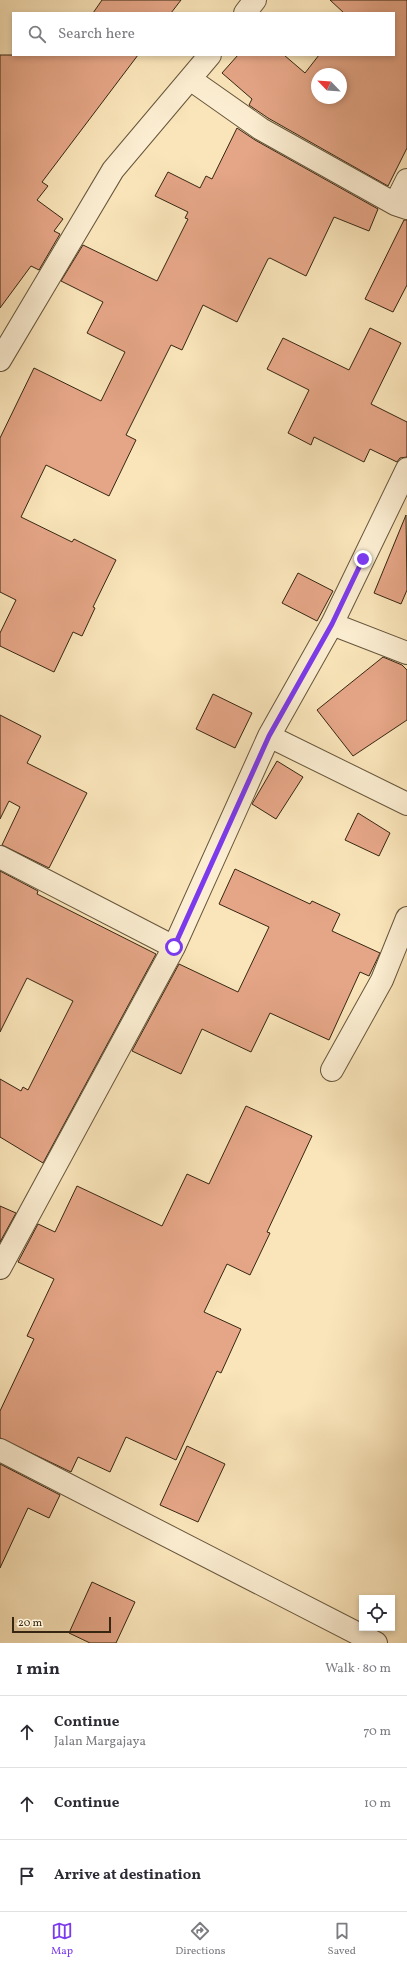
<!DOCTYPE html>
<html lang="en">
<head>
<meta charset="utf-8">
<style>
  :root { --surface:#fff; --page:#f7f7f7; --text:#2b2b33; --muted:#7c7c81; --line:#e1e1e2; --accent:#7c3aed }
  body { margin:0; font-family:Vollkorn,serif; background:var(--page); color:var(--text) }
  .controls { position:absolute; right:12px; bottom:12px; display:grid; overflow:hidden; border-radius:0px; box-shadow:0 2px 6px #0003 }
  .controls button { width:36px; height:36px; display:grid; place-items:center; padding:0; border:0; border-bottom:1px solid var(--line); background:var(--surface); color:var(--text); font:20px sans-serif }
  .compass { position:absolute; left:311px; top:68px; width:36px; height:36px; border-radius:50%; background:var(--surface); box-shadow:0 2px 6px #0003; rotate:295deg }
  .scale { position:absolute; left:12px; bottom:10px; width:99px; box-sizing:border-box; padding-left:4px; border:2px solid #362612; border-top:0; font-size:11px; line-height:14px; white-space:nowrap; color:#362612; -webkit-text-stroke:3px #fceed2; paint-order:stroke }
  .stop { position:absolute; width:12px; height:12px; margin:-9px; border:3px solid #7c3aed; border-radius:50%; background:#fff }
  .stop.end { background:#7c3aed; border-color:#fff; box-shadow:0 1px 4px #0008 }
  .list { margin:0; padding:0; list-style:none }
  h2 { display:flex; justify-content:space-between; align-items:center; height:52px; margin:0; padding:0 16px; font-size:17px }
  h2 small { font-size:13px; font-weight:400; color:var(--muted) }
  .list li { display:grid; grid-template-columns:26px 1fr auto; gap:12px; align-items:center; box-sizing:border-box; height:72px; padding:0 16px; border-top:1px solid var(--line) }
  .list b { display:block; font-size:15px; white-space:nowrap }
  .list p { margin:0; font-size:13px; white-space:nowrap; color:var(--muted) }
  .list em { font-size:13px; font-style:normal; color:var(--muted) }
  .icon { flex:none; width:22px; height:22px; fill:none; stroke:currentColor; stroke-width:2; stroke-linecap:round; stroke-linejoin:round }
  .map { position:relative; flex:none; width:407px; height:1643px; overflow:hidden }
  .search { position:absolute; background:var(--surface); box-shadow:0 2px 6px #0003; left:12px; right:12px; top:12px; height:44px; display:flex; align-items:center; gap:10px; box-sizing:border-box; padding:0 14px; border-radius:0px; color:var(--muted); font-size:15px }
  .sheet { height:268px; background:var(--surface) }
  nav { display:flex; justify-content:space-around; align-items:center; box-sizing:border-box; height:56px; border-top:1px solid var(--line); background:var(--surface); font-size:11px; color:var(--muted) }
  nav a { display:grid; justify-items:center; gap:2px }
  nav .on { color:var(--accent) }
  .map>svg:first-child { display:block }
  .building { fill:#e5a687; stroke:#362612; fill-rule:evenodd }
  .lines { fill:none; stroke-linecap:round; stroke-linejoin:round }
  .minor-casing { stroke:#67563c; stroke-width:24 }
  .minor { stroke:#fceed2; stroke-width:22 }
  .route { stroke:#7c3aed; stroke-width:5 }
</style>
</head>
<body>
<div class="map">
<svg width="407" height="1643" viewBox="0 0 407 1643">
  <rect width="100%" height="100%" fill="#fae5ba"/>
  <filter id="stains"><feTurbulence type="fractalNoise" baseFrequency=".005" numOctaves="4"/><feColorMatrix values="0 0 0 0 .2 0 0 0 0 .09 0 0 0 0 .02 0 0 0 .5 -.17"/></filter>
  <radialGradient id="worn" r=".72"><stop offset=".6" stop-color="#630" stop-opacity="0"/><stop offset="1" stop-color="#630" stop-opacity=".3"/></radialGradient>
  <path class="building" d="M 102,0 L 181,0 L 171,13 L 93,13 Z
    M 330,0 L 407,0 L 407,148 L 388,186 L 268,118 L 249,105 L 252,99 L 222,73 L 238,55 L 284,55 L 305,73 L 319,55 L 394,55 L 394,13 L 344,13 ZM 317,74 L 341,74 L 341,98 L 317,98 Z
    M 0,55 L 138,55 L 42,182 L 48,186 L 37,200 L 63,219 L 54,231 L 60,234 L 39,270 L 31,266 L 0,308 Z
    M 237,128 L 255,140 L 378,209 L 369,231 L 334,217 L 306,276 L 270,258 L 268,259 L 237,322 L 203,305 L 182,350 L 171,345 L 126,435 L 136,440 L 109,496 L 46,465 L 21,517 L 72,542 L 74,539 L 116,560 L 93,607 L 95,608 L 82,636 L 73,632 L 54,672 L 0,646 L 0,633 L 16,600 L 0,592 L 0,438 L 34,368 L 101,401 L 125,352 L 87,333 L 103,302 L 61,281 L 83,245 L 157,281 L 188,219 L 185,218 L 188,212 L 155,196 L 168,172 L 200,188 L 206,176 L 212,179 Z
    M 404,220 L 407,220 L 407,285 L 393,312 L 365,299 Z
    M 370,328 L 401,343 L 371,404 L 407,422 L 407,457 L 400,458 L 397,462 L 370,449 L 364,462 L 314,437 L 311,445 L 288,433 L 309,390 L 267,369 L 283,338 L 349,370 Z
    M 406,515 L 407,590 L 401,604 L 374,593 Z
    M 298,573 L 333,591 L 317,621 L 282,603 Z
    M 383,657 L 402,665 L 407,670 L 407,720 L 353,756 L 317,710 Z
    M 213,694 L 252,713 L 235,748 L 196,729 Z
    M 0,715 L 41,736 L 27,763 L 87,793 L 49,868 L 2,845 L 20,807 L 9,801 L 0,819 Z
    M 277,761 L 303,777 L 276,819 L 252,804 Z
    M 358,813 L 390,833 L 379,856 L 345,840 Z
    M 235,869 L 310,904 L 312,901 L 340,914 L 332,931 L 380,953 L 369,976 L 360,972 L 329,1040 L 270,1013 L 251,1052 L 202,1029 L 181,1074 L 132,1051 L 179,964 L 238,992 L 269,927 L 219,904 Z
    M 0,871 L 38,891 L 37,894 L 156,954 L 43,1163 L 0,1137 L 0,1079 L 21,1091 L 23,1087 L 28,1090 L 73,1001 L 27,978 L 0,1032 Z
    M 246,1106 L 312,1136 L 267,1232 L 270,1233 L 250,1275 L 227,1264 L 204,1312 L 241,1329 L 221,1373 L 217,1371 L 176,1460 L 126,1437 L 110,1472 L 78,1457 L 71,1472 L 0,1438 L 0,1411 L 34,1339 L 27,1336 L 54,1279 L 18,1262 L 38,1224 L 55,1232 L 77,1186 L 162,1226 L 187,1174 L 209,1184 Z
    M 0,1206 L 16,1213 L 0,1242 Z
    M 187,1446 L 225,1464 L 198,1522 L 160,1505 Z
    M 0,1464 L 60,1495 L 49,1518 L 28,1508 L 0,1568 Z
    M 92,1582 L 135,1602 L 116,1643 L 90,1643 L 69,1633 Z"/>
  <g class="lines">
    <g class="minor-casing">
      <path id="minor" d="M 245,13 L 255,0
        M 190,79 L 261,129 L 395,204 L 407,208
        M 395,204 L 407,180
        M 0,360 L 113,170 L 210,55
        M 332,624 L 407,653
        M 269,736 L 407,804
        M 0,857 L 174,947
        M 332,1070 L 382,980 L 407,918
        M 0,1268 L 174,947 L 269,736 L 332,624 L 407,469
        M 0,1450 L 376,1643"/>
    </g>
    <use href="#minor" class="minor"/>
  </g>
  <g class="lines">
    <path class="route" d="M 174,947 L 269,736 L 332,624 L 363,559"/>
  </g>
  <rect width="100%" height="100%" filter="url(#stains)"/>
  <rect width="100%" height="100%" fill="url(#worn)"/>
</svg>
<div class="controls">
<button><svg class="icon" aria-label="locate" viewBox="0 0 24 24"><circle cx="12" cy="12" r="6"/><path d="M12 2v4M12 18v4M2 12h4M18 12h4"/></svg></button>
</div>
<svg class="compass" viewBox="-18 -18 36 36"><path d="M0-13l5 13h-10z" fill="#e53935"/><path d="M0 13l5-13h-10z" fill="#7c7c81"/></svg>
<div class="scale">20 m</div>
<div class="stop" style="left:174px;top:947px"></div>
<div class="stop end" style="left:363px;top:559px"></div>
<div class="search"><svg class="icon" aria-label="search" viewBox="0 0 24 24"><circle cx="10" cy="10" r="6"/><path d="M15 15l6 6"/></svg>Search here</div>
</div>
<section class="sheet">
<h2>1 min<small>Walk · 80 m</small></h2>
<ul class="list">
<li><svg class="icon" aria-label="ahead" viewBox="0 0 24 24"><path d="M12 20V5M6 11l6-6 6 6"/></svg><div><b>Continue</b><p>Jalan Margajaya</p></div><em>70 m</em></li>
<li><svg class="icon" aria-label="ahead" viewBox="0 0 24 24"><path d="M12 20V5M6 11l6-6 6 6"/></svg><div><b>Continue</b></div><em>10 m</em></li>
<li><svg class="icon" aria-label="arrive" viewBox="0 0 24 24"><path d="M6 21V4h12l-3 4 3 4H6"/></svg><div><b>Arrive at destination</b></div></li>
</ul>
</section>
<nav>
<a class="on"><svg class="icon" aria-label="map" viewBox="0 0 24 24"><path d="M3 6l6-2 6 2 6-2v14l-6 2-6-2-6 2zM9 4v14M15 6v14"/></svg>Map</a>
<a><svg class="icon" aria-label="directions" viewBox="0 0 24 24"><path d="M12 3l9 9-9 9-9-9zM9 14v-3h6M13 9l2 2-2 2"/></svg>Directions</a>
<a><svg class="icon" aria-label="saved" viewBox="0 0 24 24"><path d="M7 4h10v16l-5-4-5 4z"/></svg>Saved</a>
</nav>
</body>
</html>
